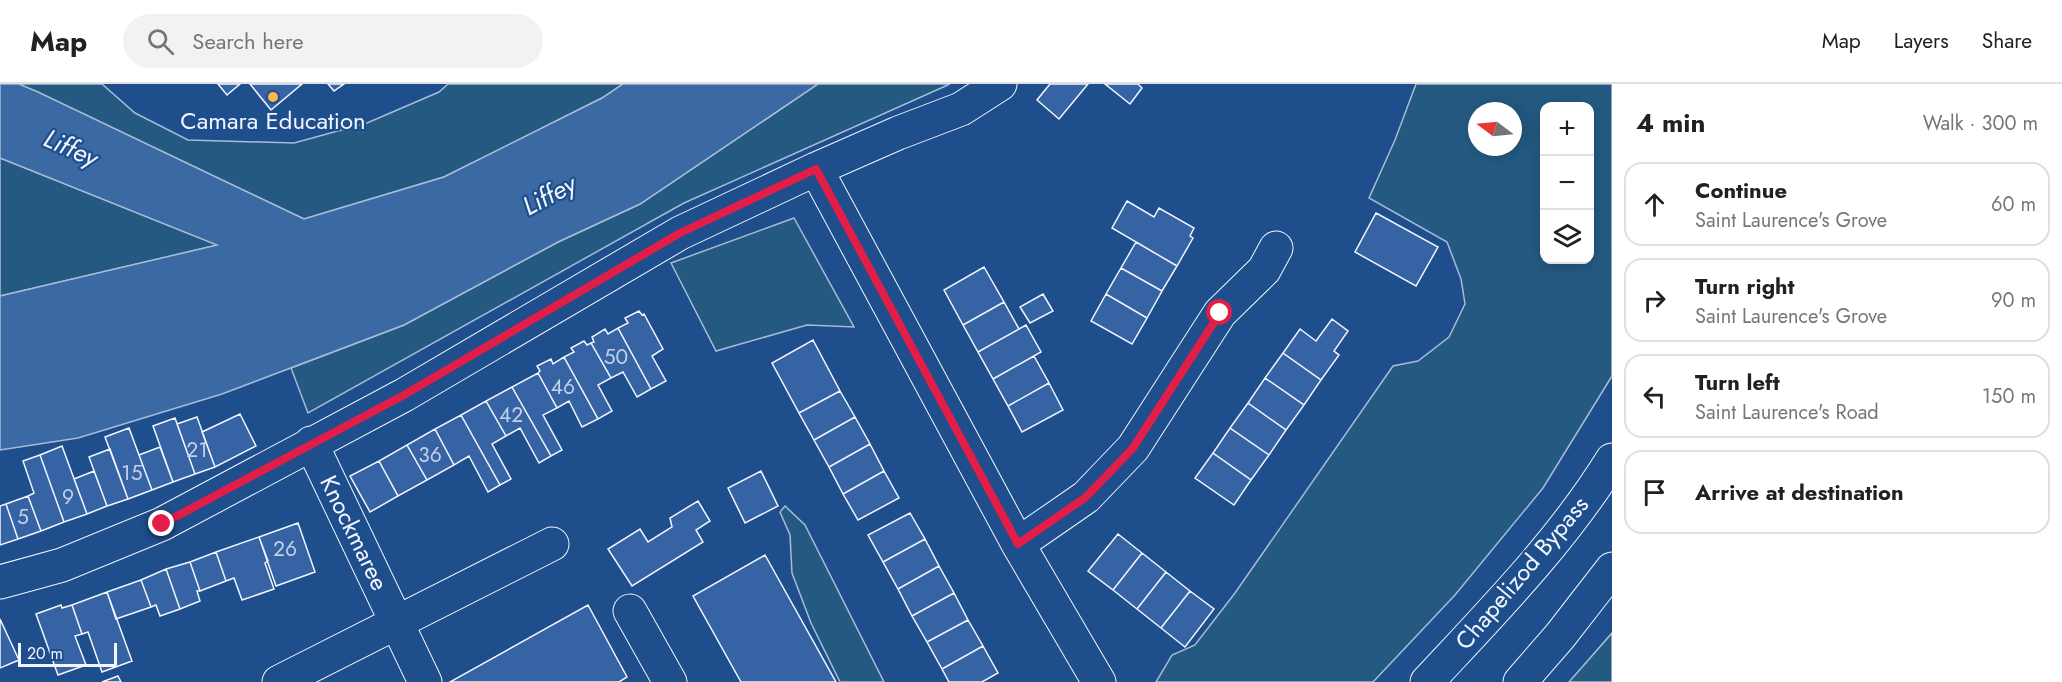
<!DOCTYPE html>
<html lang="en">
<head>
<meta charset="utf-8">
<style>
  :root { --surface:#fff; --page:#f2f2f2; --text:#202124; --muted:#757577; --line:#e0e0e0 }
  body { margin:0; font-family:Jost,sans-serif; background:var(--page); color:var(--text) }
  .controls { position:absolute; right:18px; top:18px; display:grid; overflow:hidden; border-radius:12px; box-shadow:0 3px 15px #0003 }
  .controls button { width:54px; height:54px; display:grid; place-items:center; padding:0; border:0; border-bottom:2px solid var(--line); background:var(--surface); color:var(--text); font:30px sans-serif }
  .compass { position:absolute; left:1468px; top:18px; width:54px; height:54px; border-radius:50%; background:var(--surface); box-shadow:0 3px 15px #0003; rotate:286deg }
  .scale { position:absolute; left:18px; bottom:15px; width:99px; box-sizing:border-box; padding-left:6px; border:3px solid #f2f6ff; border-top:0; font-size:16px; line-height:21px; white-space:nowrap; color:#f2f6ff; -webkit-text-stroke:4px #1f4e8c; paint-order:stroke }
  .stop { position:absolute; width:18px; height:18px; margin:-14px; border:4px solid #e11d48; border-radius:50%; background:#fff }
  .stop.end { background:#e11d48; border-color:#fff; box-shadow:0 2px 6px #0008 }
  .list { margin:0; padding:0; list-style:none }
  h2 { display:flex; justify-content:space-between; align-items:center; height:78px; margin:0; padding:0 24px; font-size:26px }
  h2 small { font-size:20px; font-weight:400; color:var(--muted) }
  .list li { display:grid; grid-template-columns:39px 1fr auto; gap:18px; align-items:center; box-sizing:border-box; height:84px; margin:0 12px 12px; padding:0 12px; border:2px solid var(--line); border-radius:18px }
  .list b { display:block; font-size:22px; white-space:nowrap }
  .list p { margin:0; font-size:20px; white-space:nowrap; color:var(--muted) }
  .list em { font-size:20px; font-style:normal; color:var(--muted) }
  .icon { flex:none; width:33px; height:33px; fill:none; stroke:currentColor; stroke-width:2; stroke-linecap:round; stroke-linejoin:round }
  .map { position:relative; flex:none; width:1612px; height:598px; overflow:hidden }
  header { display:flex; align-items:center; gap:36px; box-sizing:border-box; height:84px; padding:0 30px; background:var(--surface); border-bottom:2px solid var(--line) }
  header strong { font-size:28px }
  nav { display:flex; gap:33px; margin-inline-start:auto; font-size:21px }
  .search { width:420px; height:54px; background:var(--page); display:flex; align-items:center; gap:15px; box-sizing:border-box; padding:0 21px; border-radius:33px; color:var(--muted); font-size:22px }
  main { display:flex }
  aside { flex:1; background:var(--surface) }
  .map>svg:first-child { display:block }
  .green { fill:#245a82; stroke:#a8bbd7; stroke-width:1.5; fill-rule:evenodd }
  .water { fill:#3b69a3; stroke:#a8bbd7; stroke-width:1.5 }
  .building { fill:#3563a3; stroke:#f2f6ff; stroke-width:1.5 }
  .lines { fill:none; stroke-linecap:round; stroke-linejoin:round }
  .minor-casing { stroke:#f2f6ff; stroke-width:35 }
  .major-casing { stroke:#f2f6ff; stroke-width:35 }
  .minor { stroke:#1f4e8c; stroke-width:33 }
  .major { stroke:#1f4e8c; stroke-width:33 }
  .route { stroke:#e11d48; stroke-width:8 }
  .poi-dot { fill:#ffb74d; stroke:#1f4e8c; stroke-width:2 }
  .labels { text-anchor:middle; stroke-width:4.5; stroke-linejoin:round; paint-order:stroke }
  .number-label { font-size:21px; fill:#c3d1e8 }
  .poi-label { font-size:24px; fill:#f2f6ff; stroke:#1f4e8c }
  .street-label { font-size:24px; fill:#f2f6ff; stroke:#1f4e8c }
  .water-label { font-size:26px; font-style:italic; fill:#f2f6ff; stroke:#1f4e8c }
</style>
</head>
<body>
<header>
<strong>Map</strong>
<div class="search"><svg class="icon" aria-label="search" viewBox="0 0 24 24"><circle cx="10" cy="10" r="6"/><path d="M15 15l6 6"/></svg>Search here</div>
<nav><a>Map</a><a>Layers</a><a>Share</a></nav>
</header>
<main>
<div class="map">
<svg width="1612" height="598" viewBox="0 0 1612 598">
  <rect width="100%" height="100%" fill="#1f4e8c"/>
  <path class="green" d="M 19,0 L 102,0 L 135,29 L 188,56 L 294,59 L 367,39 L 439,8 L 448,0 L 623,0 L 602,14 L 444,93 L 304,135 Z
    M 818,0 L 950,0 L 684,119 L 308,329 L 291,284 L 404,241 L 558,158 L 640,120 Z
    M 1416,0 L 1612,0 L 1612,292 L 1543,404 L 1455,511 L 1373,598 L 1156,598 L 1172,571 L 1195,561 L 1235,509 L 1393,282 L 1418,277 L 1449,253 L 1465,220 L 1461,195 L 1447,158 L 1369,114 L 1395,56 ZM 1544,22 L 1590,22 L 1590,176 L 1544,176 ZM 1477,27 L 1513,27 L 1513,63 L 1477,63 Z
    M 0,74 L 218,161 L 0,212 Z
    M 794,134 L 854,243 L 807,241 L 716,267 L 671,179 Z
    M 785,422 L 805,441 L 884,598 L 840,598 L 811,539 L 792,489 L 790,451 L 780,428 Z
    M 1612,549 L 1612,598 L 1569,598 Z"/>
  <path class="water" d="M 0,0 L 19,0 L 38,8 L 304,135 L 444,93 L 602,14 L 623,0 L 818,0 L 640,120 L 558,158 L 404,241 L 222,310 L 78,354 L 0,366 L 0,212 L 217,161 L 0,74 Z"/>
  <path class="building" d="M 218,0 L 240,0 L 227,11 Z
    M 250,0 L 302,0 L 271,26 Z
    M 328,0 L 344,0 L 334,7 Z
    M 1050,0 L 1088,0 L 1059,35 L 1037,16 Z
    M 1105,0 L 1138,0 L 1142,4 L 1130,20 Z
    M 1127,117 L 1154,133 L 1159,124 L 1194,144 L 1190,152 L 1193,154 L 1177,182 L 1112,144 Z
    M 1376,129 L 1438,163 L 1416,202 L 1355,168 Z
    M 1136,158 L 1177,182 L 1162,207 L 1121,184 Z
    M 984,183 L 1004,218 L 963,241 L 944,206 Z
    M 1121,184 L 1162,207 L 1147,234 L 1106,210 Z
    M 1043,210 L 1053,227 L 1030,239 L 1020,223 Z
    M 1106,210 L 1147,234 L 1132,260 L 1091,237 Z
    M 1004,218 L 1019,245 L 978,268 L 963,241 Z
    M 639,227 L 642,231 L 644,230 L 663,265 L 652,272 L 666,297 L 651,305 L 618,244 L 628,239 L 625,234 Z
    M 1332,235 L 1348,247 L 1334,267 L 1339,271 L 1321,296 L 1283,269 L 1300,245 L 1316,257 Z
    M 1026,241 L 1041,268 L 993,295 L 978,268 Z
    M 618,244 L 651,305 L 637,313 L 623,288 L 611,294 L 591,259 L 594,258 L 592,253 L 605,245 L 608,250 Z
    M 813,256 L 840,307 L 799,329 L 772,279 Z
    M 584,257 L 587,261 L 591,259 L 611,294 L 598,301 L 612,327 L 598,335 L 564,273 L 574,268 L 571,264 Z
    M 1283,269 L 1321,296 L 1304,321 L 1265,294 Z
    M 1034,272 L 1049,299 L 1008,322 L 993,295 Z
    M 564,273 L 598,335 L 582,343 L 569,317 L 557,324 L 538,289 L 540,287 L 537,282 L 551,275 L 553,280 Z
    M 538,289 L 557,324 L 543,331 L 562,366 L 551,372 L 512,303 Z
    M 1265,294 L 1304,321 L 1286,346 L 1248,319 Z
    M 1049,299 L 1063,326 L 1022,348 L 1008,322 Z
    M 512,303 L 551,372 L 539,379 L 520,344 L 506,352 L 486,317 Z
    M 840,307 L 855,333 L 814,356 L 799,329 Z
    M 486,317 L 506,352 L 492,360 L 511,395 L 500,401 L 461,331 Z
    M 1248,319 L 1286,346 L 1269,371 L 1230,344 Z
    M 240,330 L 256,362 L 215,383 L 202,348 Z
    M 461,331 L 500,401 L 488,408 L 469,372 L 454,381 L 435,345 Z
    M 197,333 L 215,383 L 195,390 L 177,340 Z
    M 855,333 L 870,360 L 829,383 L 814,356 Z
    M 175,334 L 195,390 L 173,398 L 153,342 Z
    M 129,344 L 152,406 L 128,415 L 105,353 Z
    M 1230,344 L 1269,371 L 1251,396 L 1213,369 Z
    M 435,345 L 454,381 L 427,396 L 407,361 Z
    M 870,360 L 884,387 L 843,410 L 829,383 Z
    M 407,361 L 427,396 L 398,412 L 379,377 Z
    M 62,362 L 87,430 L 64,438 L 40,371 Z
    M 160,363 L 173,398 L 152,406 L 139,371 Z
    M 110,365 L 128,415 L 107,422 L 89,373 Z
    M 1213,369 L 1251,396 L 1234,421 L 1195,394 Z
    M 40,371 L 64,438 L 41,447 L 28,412 L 34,409 L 23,377 Z
    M 379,377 L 398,412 L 370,428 L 350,392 Z
    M 94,387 L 107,422 L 87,430 L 74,395 Z
    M 761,387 L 778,422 L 745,439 L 728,404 Z
    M 884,387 L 899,414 L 858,436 L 843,410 Z
    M 28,412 L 41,447 L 18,455 L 6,420 Z
    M 698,417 L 710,437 L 696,446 L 703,458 L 632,502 L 608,465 L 640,445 L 648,458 L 672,443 L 670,434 Z
    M 6,420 L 18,455 L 0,461 L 0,422 Z
    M 910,429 L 925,455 L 883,478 L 868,451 Z
    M 298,439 L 315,488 L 276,502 L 259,453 Z
    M 1118,450 L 1142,469 L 1113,506 L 1088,487 Z
    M 259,453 L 268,477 L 265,479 L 274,505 L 242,516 L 234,494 L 226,497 L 216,468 Z
    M 925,455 L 939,482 L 898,505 L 883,478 Z
    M 216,468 L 226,497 L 200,507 L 190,478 Z
    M 1142,469 L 1166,488 L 1137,525 L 1113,506 Z
    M 765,471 L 836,598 L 741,598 L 693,512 Z
    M 190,478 L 200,507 L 197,507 L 200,517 L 180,525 L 166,485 Z
    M 939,482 L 954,509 L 912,532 L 898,505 Z
    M 166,485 L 180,525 L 160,532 L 156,521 L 151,523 L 141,496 Z
    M 1166,488 L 1190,507 L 1161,544 L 1137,525 Z
    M 141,496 L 151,523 L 116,535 L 107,508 Z
    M 1190,507 L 1214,525 L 1185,563 L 1161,544 Z
    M 107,508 L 132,577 L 102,588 L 88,548 L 82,550 L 72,521 Z
    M 954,509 L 968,536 L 927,558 L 912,532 Z
    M 61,521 L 62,524 L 72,521 L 82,550 L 75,552 L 86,581 L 58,591 L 36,530 Z
    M 588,521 L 627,593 L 619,598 L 450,598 Z
    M 0,535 L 19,576 L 0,584 Z
    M 968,536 L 983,562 L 942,585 L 927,558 Z
    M 983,562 L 998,589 L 982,598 L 949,598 L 942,585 Z
    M 118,592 L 121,598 L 102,598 Z"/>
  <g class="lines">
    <g class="minor-casing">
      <path id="minor" d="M 816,85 L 1018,460 L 1099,598
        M 311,359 L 425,598
        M 1018,460 L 1086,413 L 1133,364 L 1220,229 L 1264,186 L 1276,164
        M 0,498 L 62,481 L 162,440 L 404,311 L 680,149 L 816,85 L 898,49 L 961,25 L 1000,0
        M 630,527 L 670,598
        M 279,598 L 552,460"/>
    </g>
    <g class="major-casing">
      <path id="major" d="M 1427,598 C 1492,528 1562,457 1612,376
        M 1520,598 L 1560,552 L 1612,485"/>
    </g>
    <use href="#minor" class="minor"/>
    <use href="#major" class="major"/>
  </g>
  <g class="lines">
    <path class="route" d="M 162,440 L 404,311 L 680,149 L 816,85 L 1018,460 L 1086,413 L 1133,364 L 1220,229"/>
  </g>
  <circle class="poi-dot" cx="273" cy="13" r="6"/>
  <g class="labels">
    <g class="number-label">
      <text x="616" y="280">50</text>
      <text x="563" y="310">46</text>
      <text x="511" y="338">42</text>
      <text x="197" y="373">21</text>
      <text x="430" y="378">36</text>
      <text x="132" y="396">15</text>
      <text x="68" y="420">9</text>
      <text x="23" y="440">5</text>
      <text x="285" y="472">26</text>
    </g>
    <g class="poi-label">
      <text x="273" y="45">Camara Education</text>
    </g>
    <g class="street-label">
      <text transform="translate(354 449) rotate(64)" y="8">Knockmaree</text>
      <text transform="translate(1522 489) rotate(-50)" y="8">Chapelizod Bypass</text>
    </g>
    <g class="water-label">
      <text transform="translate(71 64) rotate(24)" y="9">Liffey</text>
      <text transform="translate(549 111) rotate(-28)" y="9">Liffey</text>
    </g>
  </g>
</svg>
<div class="controls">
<button>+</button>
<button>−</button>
<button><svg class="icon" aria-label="layers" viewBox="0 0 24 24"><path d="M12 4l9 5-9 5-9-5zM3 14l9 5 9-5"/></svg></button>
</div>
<svg class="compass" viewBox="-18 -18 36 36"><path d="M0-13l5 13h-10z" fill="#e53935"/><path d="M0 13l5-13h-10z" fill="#757577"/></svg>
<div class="scale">20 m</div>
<div class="stop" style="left:1220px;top:229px"></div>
<div class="stop end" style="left:162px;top:440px"></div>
</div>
<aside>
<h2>4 min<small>Walk · 300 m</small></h2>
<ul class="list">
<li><svg class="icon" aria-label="ahead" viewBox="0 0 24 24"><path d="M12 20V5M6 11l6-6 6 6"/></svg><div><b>Continue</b><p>Saint Laurence's Grove</p></div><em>60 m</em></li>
<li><svg class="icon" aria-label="right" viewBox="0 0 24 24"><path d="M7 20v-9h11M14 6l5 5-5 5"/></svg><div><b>Turn right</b><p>Saint Laurence's Grove</p></div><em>90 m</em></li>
<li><svg class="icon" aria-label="left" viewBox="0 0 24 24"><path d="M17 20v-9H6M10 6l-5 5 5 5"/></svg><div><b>Turn left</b><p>Saint Laurence's Road</p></div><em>150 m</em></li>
<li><svg class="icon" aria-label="arrive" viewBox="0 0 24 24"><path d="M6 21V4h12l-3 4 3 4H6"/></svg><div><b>Arrive at destination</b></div></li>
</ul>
</aside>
</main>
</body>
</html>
